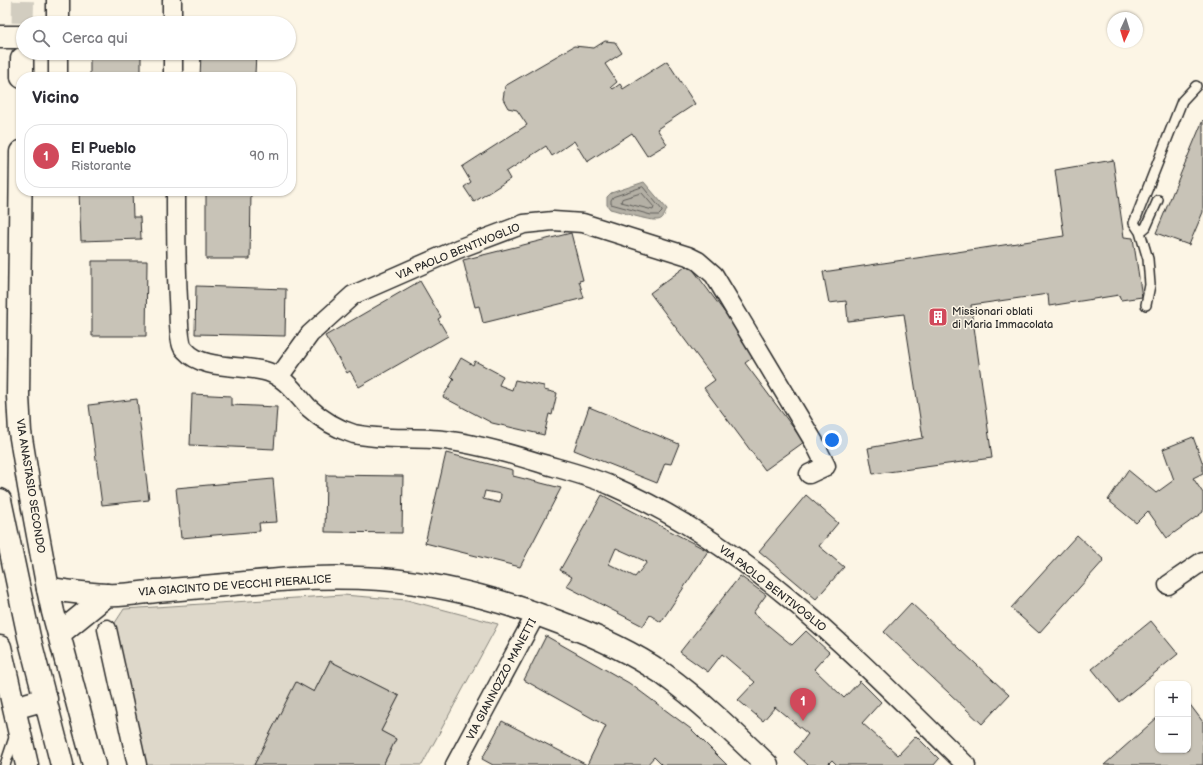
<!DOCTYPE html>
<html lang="it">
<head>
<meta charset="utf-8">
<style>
  :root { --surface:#fff; --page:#f2f2f3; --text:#2b2b33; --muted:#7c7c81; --line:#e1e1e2; --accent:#d1495b }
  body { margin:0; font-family:"Balsamiq Sans",sans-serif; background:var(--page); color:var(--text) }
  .controls { position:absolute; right:12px; bottom:12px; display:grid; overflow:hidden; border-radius:8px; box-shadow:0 1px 3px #0004 }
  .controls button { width:36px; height:36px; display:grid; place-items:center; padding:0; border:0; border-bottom:1px solid var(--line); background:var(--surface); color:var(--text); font:20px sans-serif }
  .compass { position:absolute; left:1107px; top:12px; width:36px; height:36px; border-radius:50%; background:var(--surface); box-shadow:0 1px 3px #0004; rotate:184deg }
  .you { position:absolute; left:832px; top:440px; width:14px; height:14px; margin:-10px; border:3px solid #fff; border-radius:50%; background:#1a73e8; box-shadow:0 0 0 6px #1a73e833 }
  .badge { display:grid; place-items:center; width:26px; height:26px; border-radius:50%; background:var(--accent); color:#fff; font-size:13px; font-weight:700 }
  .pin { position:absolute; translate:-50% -33px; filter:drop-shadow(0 1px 2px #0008) }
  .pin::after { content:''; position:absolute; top:21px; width:14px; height:12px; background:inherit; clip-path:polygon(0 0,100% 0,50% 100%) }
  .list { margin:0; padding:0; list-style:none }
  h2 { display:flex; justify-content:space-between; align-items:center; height:52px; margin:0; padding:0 16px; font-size:17px }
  h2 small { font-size:13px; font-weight:400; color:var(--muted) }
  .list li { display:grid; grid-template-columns:26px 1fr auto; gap:12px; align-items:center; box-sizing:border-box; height:64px; margin:0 8px 8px; padding:0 8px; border:1px solid var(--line); border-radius:16px }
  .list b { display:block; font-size:15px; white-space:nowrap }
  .list p { margin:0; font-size:13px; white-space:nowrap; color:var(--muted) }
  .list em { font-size:13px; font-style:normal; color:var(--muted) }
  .icon { flex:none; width:22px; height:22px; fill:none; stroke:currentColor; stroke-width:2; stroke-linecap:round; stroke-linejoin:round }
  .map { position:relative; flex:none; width:1203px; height:765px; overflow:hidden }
  .search { position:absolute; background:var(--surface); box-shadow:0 1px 3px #0004; left:16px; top:16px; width:280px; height:44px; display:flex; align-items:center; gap:10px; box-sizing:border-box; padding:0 14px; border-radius:22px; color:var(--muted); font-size:15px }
  .panel { position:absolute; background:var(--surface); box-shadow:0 1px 3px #0004; left:16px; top:72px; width:280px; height:124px; border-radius:16px }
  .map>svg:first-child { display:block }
  .green { fill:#ded8ca; stroke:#84827a }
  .water { fill:#b4b0a5; stroke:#7d7b74 }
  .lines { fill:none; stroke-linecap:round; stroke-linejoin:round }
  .shore { stroke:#62605c; stroke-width:1 }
  .building { fill:#c8c3b7; stroke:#2b2b2b; fill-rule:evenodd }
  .primary-tunnel { stroke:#d2cdc0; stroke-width:22; stroke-dasharray:22 11; stroke-linecap:butt }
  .service-casing { stroke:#2b2b2b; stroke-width:12 }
  .minor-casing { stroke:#2b2b2b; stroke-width:21 }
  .tertiary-casing { stroke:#2b2b2b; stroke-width:25 }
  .primary-casing { stroke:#2b2b2b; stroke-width:25 }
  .service { stroke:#fcf5e5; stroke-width:9 }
  .minor { stroke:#fcf5e5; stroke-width:18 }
  .tertiary { stroke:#fcf5e5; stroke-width:22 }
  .primary { stroke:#fcf5e5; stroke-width:22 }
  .labels { text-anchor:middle; stroke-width:3; stroke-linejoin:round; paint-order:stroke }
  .street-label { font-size:11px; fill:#2b2b2b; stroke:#fcf5e5 }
  .poi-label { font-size:11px; fill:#2b2b2b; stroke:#fcf5e5; text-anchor:start }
</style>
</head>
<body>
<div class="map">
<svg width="1203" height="765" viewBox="0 0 1203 765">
  <rect width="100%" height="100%" fill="#fcf5e5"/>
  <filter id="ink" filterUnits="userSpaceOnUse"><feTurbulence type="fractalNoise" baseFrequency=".025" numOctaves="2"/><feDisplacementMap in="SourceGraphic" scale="8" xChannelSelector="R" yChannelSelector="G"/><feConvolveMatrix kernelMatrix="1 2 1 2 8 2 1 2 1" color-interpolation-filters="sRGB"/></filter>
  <g filter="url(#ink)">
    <path class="green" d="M 343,595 L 407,600 L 498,624 L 422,765 L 383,765 L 396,739 L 381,731 L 399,696 L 330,661 L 314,692 L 296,683 L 254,765 L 146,765 L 113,626 L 124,609 Z"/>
    <path class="water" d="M 644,182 L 667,209 C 665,214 663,220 657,220 C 648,221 619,211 610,209 L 607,205 L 607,197 L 611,193 Z"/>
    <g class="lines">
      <path class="shore" d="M 643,187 L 662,210 L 662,212 L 659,215 L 651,215 L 611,204 L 611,200 L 613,197 Z
        M 642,193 L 654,207 L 653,210 L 621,202 L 622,199 Z"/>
    </g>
    <path class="building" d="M 605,41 L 615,42 L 622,53 L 605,64 L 617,82 L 611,87 L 613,89 L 620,84 L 623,89 L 667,61 L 695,104 L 657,129 L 667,144 L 647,156 L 632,133 L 587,162 L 574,141 L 552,156 L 546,146 L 506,172 L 510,179 L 474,202 L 464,187 L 471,182 L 462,167 L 527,125 L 517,110 L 508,108 L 503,99 L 505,86 L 574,46 L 594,48 Z
      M 90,53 L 141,53 L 141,77 L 90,77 Z
      M 201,53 L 256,53 L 255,74 L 251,74 L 251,77 L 200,77 Z
      M 1203,120 L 1203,212 L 1189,245 L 1156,233 Z
      M 1113,160 L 1124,237 L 1133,238 L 1142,297 L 1121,300 L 1119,295 L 1049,306 L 1048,294 L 971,305 L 992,458 L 873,474 L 868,448 L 923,438 L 904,314 L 848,321 L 846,301 L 829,303 L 823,272 L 1064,236 L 1055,170 Z
      M 79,191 L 132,191 L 133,217 L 140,217 L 141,239 L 81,241 Z
      M 206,191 L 251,191 L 250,259 L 206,259 Z
      M 571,233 L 583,280 L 579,281 L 584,298 L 483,323 L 479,306 L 475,307 L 463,260 Z
      M 92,261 L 147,261 L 146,336 L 92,336 Z
      M 689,264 L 756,355 L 745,363 L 804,442 L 765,470 L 704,388 L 715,380 L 650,293 Z
      M 420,281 L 441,317 L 438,319 L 448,336 L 359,387 L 350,371 L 347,373 L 325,336 Z
      M 196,286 L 286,289 L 285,336 L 195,334 Z
      M 461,358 L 473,365 L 475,361 L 503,376 L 499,385 L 512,390 L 515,380 L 544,386 L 544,390 L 557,393 L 552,415 L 549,414 L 544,435 L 492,423 L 443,397 L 454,379 L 451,376 Z
      M 192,394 L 231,396 L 231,405 L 277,407 L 274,449 L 190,445 Z
      M 137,399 L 149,500 L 102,505 L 89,405 Z
      M 589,407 L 679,444 L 671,464 L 665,463 L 657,483 L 574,450 Z
      M 1193,437 L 1203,464 L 1203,473 L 1193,478 L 1203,493 L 1203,512 L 1167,538 L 1148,511 L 1136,523 L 1108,500 L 1128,470 L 1156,493 L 1174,480 L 1163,449 Z
      M 446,453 L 513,470 L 513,476 L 561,488 L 520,567 L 425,543 ZM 485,491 L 501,494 L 500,503 L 483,499 Z
      M 326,475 L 403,476 L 402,533 L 325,532 Z
      M 273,479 L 277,522 L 259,523 L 260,531 L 181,538 L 176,488 Z
      M 602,495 L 708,551 L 661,622 L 650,615 L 643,626 L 566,586 L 572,577 L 560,570 ZM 616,548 L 647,562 L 635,577 L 609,564 Z
      M 806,495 L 838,523 L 819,546 L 844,567 L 816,599 L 759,551 Z
      M 1077,535 L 1104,560 L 1039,633 L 1011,608 Z
      M 740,576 L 766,595 L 753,613 L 792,645 L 806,631 L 829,652 L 814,669 L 844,698 L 860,681 L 881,702 L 862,723 L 898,755 L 916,736 L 939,759 L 934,765 L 837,765 L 832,760 L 827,765 L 808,765 L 794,752 L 808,734 L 775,707 L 763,721 L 738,700 L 755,682 L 722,654 L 708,672 L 680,652 Z
      M 911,603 L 1009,695 L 982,724 L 884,632 Z
      M 1151,621 L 1178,654 L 1119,702 L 1092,669 Z
      M 546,636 L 629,683 L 691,729 L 727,765 L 662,765 L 654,757 L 647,765 L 493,765 L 482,759 L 502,721 L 587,765 L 606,726 L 524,680 Z
      M 330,661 L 399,696 L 381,731 L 396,739 L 383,765 L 254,765 L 296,682 L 314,692 Z
      M 1188,702 L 1203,722 L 1203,765 L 1104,765 L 1158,717 L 1158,750 L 1188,750 Z"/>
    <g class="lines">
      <path class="primary-tunnel" d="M 22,56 L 23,0"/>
      <g class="service-casing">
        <path id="service" d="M 1158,200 L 1146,227 L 1140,232 L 1134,223 L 1182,101 L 1196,86
          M 1140,232 L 1148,259 L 1150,285 L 1146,305
          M 5,765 L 15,735"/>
      </g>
      <g class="minor-casing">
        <path id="minor" d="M 172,0 L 172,23
          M 58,53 L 58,77
          M 173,53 L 173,77
          M 176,191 C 176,227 176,263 178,299 C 179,313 178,328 181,342 C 182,347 183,348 186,351 C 203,371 245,364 268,372 C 286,378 296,394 308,407 C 321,419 337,429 354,434 C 386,441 419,436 451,441 C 481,445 511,454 540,463 C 564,470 589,476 612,486 C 753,547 859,660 966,765
          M 279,377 L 310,334 L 353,295 L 458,249 L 524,224 L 553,221 L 583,223 L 688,256 L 698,261 L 714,275 L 814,442 L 826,466 L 809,474
          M 1168,585 L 1203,561
          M 107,629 L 137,765
          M 455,765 L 536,614"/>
      </g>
      <g class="tertiary-casing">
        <path id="tertiary" d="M 58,23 L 58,0
          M 0,37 L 23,37
          M 48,589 C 67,591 87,594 106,595 C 123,596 140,593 156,591 C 202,588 247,582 292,579 C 321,577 351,577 381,579 C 442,584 505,601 561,623 C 596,636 631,652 662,673 C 700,700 734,733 767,765
          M 59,634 L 107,595
          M 0,647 L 27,765
          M 14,708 L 46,699"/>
      </g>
      <g class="primary-casing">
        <path id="primary" d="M 22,77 L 22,59
          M 21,152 L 18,396 L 20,432 L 29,487 L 48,589 L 53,612 L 94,765
          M 0,500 L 29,637 L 62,765"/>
      </g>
      <use href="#service" class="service"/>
      <use href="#minor" class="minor"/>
      <use href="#tertiary" class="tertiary"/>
      <use href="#primary" class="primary"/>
    </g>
  </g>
  <defs>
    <g id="building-square" transform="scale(1)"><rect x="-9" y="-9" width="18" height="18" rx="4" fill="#d1495b" stroke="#fcf5e5"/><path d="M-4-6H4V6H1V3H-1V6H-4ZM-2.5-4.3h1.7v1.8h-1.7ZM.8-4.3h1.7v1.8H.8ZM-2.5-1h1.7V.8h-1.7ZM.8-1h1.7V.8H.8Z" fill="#fff"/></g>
  </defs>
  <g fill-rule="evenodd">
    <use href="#building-square" x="938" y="317"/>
  </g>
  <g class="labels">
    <g class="street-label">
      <text transform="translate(458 251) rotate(-22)" y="4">VIA PAOLO BENTIVOGLIO</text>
      <text transform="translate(31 486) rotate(81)" y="4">VIA ANASTASIO SECONDO</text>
      <text transform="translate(235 585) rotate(-4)" y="4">VIA GIACINTO DE VECCHI PIERALICE</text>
      <text transform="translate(773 588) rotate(38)" y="4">VIA PAOLO BENTIVOGLIO</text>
      <text transform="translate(501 679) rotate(-62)" y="4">VIA GIANNOZZO MANETTI</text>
    </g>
    <g class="poi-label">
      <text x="952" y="315">Missionari oblati<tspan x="952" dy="13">di Maria Immacolata</tspan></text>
    </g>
  </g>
</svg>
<div class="controls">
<button>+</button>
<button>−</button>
</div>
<svg class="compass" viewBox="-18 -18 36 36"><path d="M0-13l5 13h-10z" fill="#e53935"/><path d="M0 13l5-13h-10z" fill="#7c7c81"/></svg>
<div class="you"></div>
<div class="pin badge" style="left:803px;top:721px">1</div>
<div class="search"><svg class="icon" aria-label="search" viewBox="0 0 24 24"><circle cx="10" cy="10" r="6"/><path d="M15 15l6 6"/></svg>Cerca qui</div>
<section class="panel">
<h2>Vicino<small></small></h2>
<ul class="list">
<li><span class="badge">1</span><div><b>El Pueblo</b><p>Ristorante</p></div><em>90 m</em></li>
</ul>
</section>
</div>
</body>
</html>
